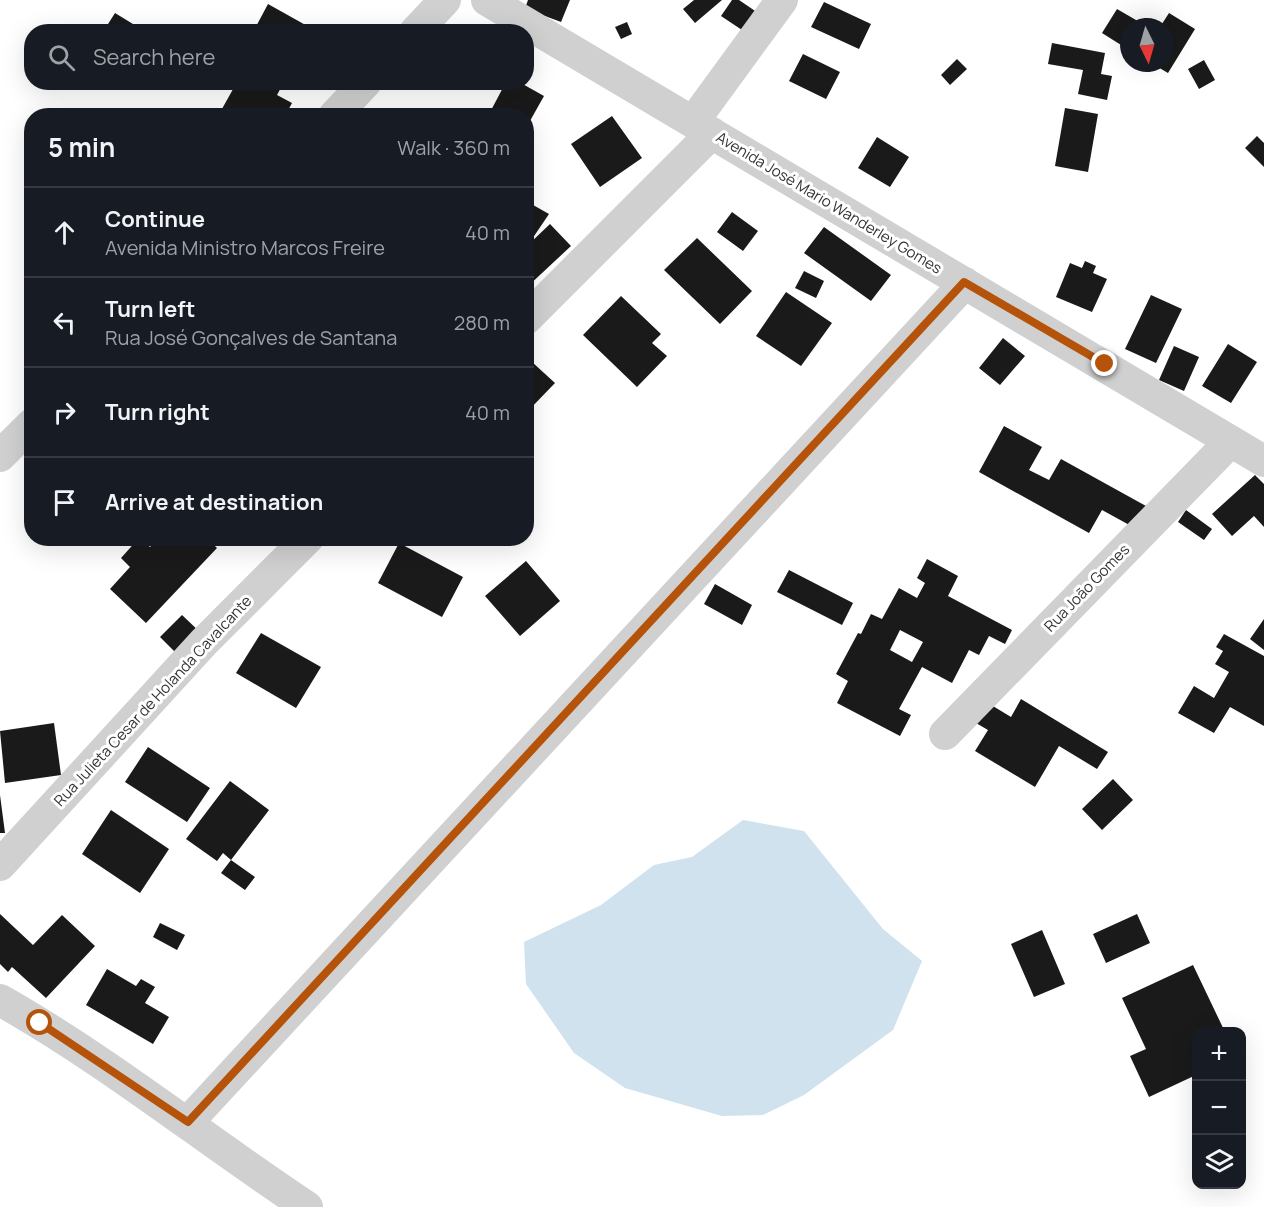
<!DOCTYPE html>
<html lang="en">
<head>
<meta charset="utf-8">
<style>
  :root { --surface:#171b24; --page:#20242c; --text:#f1f3f6; --muted:#9ea1a6; --line:#363941 }
  body { margin:0; font-family:Manrope,sans-serif; background:var(--page); color:var(--text) }
  .controls { position:absolute; right:18px; bottom:18px; display:grid; overflow:hidden; border-radius:12px; box-shadow:0 6px 24px #0002 }
  .controls button { width:54px; height:54px; display:grid; place-items:center; padding:0; border:0; border-bottom:2px solid var(--line); background:var(--surface); color:var(--text); font:30px sans-serif }
  .compass { position:absolute; left:1120px; top:18px; width:54px; height:54px; border-radius:50%; background:var(--surface); box-shadow:0 6px 24px #0002; rotate:175deg }
  .stop { position:absolute; width:18px; height:18px; margin:-14px; border:4px solid #b45309; border-radius:50%; background:#fff }
  .stop.end { background:#b45309; border-color:#fff; box-shadow:0 2px 6px #0008 }
  .list { margin:0; padding:0; list-style:none }
  h2 { display:flex; justify-content:space-between; align-items:center; height:78px; margin:0; padding:0 24px; font-size:26px }
  h2 small { font-size:20px; font-weight:400; color:var(--muted) }
  .list li { display:grid; grid-template-columns:39px 1fr auto; gap:18px; align-items:center; box-sizing:border-box; height:90px; padding:0 24px; border-top:2px solid var(--line) }
  .list b { display:block; font-size:22px; white-space:nowrap }
  .list p { margin:0; font-size:20px; white-space:nowrap; color:var(--muted) }
  .list em { font-size:20px; font-style:normal; color:var(--muted) }
  .icon { flex:none; width:33px; height:33px; fill:none; stroke:currentColor; stroke-width:2; stroke-linecap:round; stroke-linejoin:round }
  .map { position:relative; flex:none; width:1264px; height:1207px; overflow:hidden }
  .search { position:absolute; background:var(--surface); box-shadow:0 6px 24px #0002; left:24px; top:24px; width:510px; height:66px; display:flex; align-items:center; gap:15px; box-sizing:border-box; padding:0 21px; border-radius:24px; color:var(--muted); font-size:22px }
  .panel { position:absolute; background:var(--surface); box-shadow:0 6px 24px #0002; left:24px; top:108px; width:510px; height:438px; border-radius:24px }
  .map>svg:first-child { display:block }
  .water { fill:#cfe2ee }
  .building { fill:#1a1a1a; fill-rule:evenodd }
  .lines { fill:none; stroke-linecap:round; stroke-linejoin:round }
  .minor { stroke:#d0d0d0; stroke-width:32 }
  .route { stroke:#b45309; stroke-width:8 }
  .labels { text-anchor:middle; stroke-width:6; stroke-linejoin:round; paint-order:stroke }
  .street-label { font-size:15px; fill:#333; stroke:#fff }
</style>
</head>
<body>
<div class="map">
<svg width="1264" height="1207" viewBox="0 0 1264 1207">
  <rect width="100%" height="100%" fill="#fff"/>
  <path class="water" d="M 743,820 L 804,831 L 883,929 L 922,961 L 893,1030 L 804,1095 L 763,1115 L 722,1116 L 625,1088 L 574,1053 L 526,984 L 524,942 L 601,905 L 654,865 L 692,857 Z"/>
  <path class="building" d="M 528,0 L 570,0 L 561,22 L 545,16 L 542,22 L 523,14 Z
    M 694,0 L 722,0 L 695,23 L 683,9 Z
    M 732,0 L 739,0 L 761,15 L 748,34 L 721,16 Z
    M 824,2 L 871,24 L 859,49 L 811,27 Z
    M 268,4 L 318,32 L 253,32 Z
    M 1117,9 L 1148,27 L 1129,27 L 1129,50 L 1102,33 Z
    M 115,13 L 146,32 L 103,32 Z
    M 1169,13 L 1195,29 L 1168,73 L 1151,63 L 1165,63 L 1165,27 L 1160,27 Z
    M 627,22 L 632,34 L 621,39 L 615,27 Z
    M 1052,43 L 1105,53 L 1101,74 L 1112,76 L 1107,100 L 1078,94 L 1083,70 L 1048,64 Z
    M 803,54 L 840,72 L 826,99 L 789,81 Z
    M 957,59 L 967,69 L 950,85 L 941,75 Z
    M 1204,60 L 1215,80 L 1199,89 L 1188,69 Z
    M 237,82 L 256,82 L 262,86 L 263,82 L 284,82 L 277,95 L 292,103 L 285,116 L 218,116 Z
    M 506,82 L 519,82 L 544,96 L 526,128 L 526,116 L 488,116 Z
    M 1065,108 L 1098,114 L 1088,172 L 1055,166 Z
    M 612,116 L 642,158 L 600,187 L 571,144 Z
    M 1257,136 L 1264,143 L 1264,167 L 1245,148 Z
    M 877,137 L 909,157 L 890,187 L 858,168 Z
    M 526,201 L 549,214 L 528,245 L 550,224 L 571,246 L 526,288 Z
    M 732,212 L 758,231 L 743,251 L 717,232 Z
    M 824,227 L 891,275 L 871,301 L 804,253 Z
    M 697,238 L 752,291 L 720,324 L 664,270 Z
    M 1085,261 L 1096,266 L 1093,273 L 1107,279 L 1092,312 L 1056,297 L 1070,263 L 1082,268 Z
    M 804,271 L 824,281 L 816,298 L 795,288 Z
    M 786,292 L 832,323 L 801,366 L 756,336 Z
    M 1151,295 L 1182,309 L 1156,363 L 1125,349 Z
    M 621,296 L 661,334 L 652,343 L 667,356 L 637,387 L 583,335 Z
    M 1003,338 L 1025,356 L 1000,385 L 979,368 Z
    M 1228,344 L 1257,362 L 1231,403 L 1202,386 Z
    M 1174,346 L 1199,357 L 1184,391 L 1159,380 Z
    M 532,362 L 555,383 L 526,413 L 526,368 Z
    M 1004,426 L 1042,447 L 1029,470 L 1049,480 L 1061,459 L 1146,506 L 1133,527 L 1102,510 L 1089,533 L 979,472 Z
    M 1255,475 L 1264,484 L 1264,527 L 1254,516 L 1232,536 L 1212,514 Z
    M 1186,510 L 1212,529 L 1204,540 L 1178,522 Z
    M 139,538 L 150,547 L 158,538 L 207,538 L 217,548 L 146,623 L 110,589 L 130,567 L 121,558 Z
    M 221,538 L 270,538 L 270,540 L 222,546 Z
    M 399,543 L 463,577 L 442,617 L 378,583 Z
    M 927,559 L 958,576 L 948,596 L 1012,630 L 1005,644 L 989,636 L 979,655 L 969,650 L 952,683 L 922,667 L 899,709 L 911,715 L 900,736 L 837,703 L 848,681 L 836,674 L 858,633 L 861,634 L 871,614 L 882,619 L 899,588 L 917,598 L 925,583 L 917,578 ZM 900,630 L 923,642 L 912,662 L 890,650 Z
    M 526,561 L 560,601 L 520,636 L 485,596 Z
    M 789,570 L 853,603 L 842,625 L 777,592 Z
    M 715,584 L 752,605 L 742,625 L 704,604 Z
    M 182,615 L 202,634 L 179,656 L 160,637 Z
    M 1264,619 L 1264,650 L 1250,639 Z
    M 261,633 L 321,667 L 296,708 L 236,673 Z
    M 1224,634 L 1264,656 L 1264,726 L 1230,707 L 1214,733 L 1178,713 L 1194,686 L 1214,698 L 1229,672 L 1215,664 L 1223,651 L 1216,647 Z
    M 1021,699 L 1108,752 L 1097,769 L 1059,746 L 1035,787 L 975,751 L 988,730 L 976,723 L 988,703 L 1011,717 Z
    M 54,723 L 61,775 L 5,783 L 0,731 Z
    M 148,747 L 210,788 L 187,822 L 125,782 Z
    M 1113,779 L 1133,800 L 1102,830 L 1082,809 Z
    M 230,781 L 269,810 L 231,860 L 223,853 L 217,861 L 186,839 Z
    M 0,795 L 5,833 L 0,833 Z
    M 111,810 L 169,849 L 140,893 L 82,854 Z
    M 231,860 L 255,877 L 245,890 L 221,873 Z
    M 0,914 L 33,945 L 62,915 L 95,946 L 46,998 L 12,967 L 8,972 L 0,964 Z
    M 1137,914 L 1150,943 L 1106,963 L 1093,934 Z
    M 160,923 L 185,935 L 177,950 L 153,937 Z
    M 1042,930 L 1065,984 L 1034,997 L 1011,944 Z
    M 1193,965 L 1225,1032 L 1196,1032 L 1196,1075 L 1149,1097 L 1130,1056 L 1146,1049 L 1122,998 Z
    M 107,969 L 136,986 L 141,979 L 155,987 L 145,1003 L 169,1017 L 153,1044 L 86,1005 Z"/>
  <g class="lines">
    <path class="minor" d="M 487,0 L 1264,461
      M 415,32 L 445,0
      M 334,116 L 366,82
      M 693,122 L 782,0
      M 526,319 L 712,133
      M 0,456 L 32,424
      M 945,734 L 1230,442
      M 0,865 L 204,642 L 308,538
      M 0,1000 C 108,1061 204,1139 307,1207
      M 188,1122 L 965,283"/>
  </g>
  <g class="lines">
    <path class="route" d="M 40,1023 L 188,1122 L 964,282 L 1105,364"/>
  </g>
  <g class="labels">
    <g class="street-label">
      <text transform="translate(829 203) rotate(31)" y="5">Avenida José Mario Wanderley Gomes</text>
      <text transform="translate(1087 588) rotate(-46)" y="5">Rua João Gomes</text>
      <text transform="translate(153 701) rotate(-47)" y="5">Rua Julieta Cesar de Holanda Cavalcante</text>
    </g>
  </g>
</svg>
<div class="controls">
<button>+</button>
<button>−</button>
<button><svg class="icon" aria-label="layers" viewBox="0 0 24 24"><path d="M12 4l9 5-9 5-9-5zM3 14l9 5 9-5"/></svg></button>
</div>
<svg class="compass" viewBox="-18 -18 36 36"><path d="M0-13l5 13h-10z" fill="#e53935"/><path d="M0 13l5-13h-10z" fill="#9ea1a6"/></svg>
<div class="stop" style="left:40px;top:1023px"></div>
<div class="stop end" style="left:1105px;top:364px"></div>
<div class="search"><svg class="icon" aria-label="search" viewBox="0 0 24 24"><circle cx="10" cy="10" r="6"/><path d="M15 15l6 6"/></svg>Search here</div>
<section class="panel">
<h2>5 min<small>Walk · 360 m</small></h2>
<ul class="list">
<li><svg class="icon" aria-label="ahead" viewBox="0 0 24 24"><path d="M12 20V5M6 11l6-6 6 6"/></svg><div><b>Continue</b><p>Avenida Ministro Marcos Freire</p></div><em>40 m</em></li>
<li><svg class="icon" aria-label="left" viewBox="0 0 24 24"><path d="M17 20v-9H6M10 6l-5 5 5 5"/></svg><div><b>Turn left</b><p>Rua José Gonçalves de Santana</p></div><em>280 m</em></li>
<li><svg class="icon" aria-label="right" viewBox="0 0 24 24"><path d="M7 20v-9h11M14 6l5 5-5 5"/></svg><div><b>Turn right</b></div><em>40 m</em></li>
<li><svg class="icon" aria-label="arrive" viewBox="0 0 24 24"><path d="M6 21V4h12l-3 4 3 4H6"/></svg><div><b>Arrive at destination</b></div></li>
</ul>
</section>
</div>
</body>
</html>
